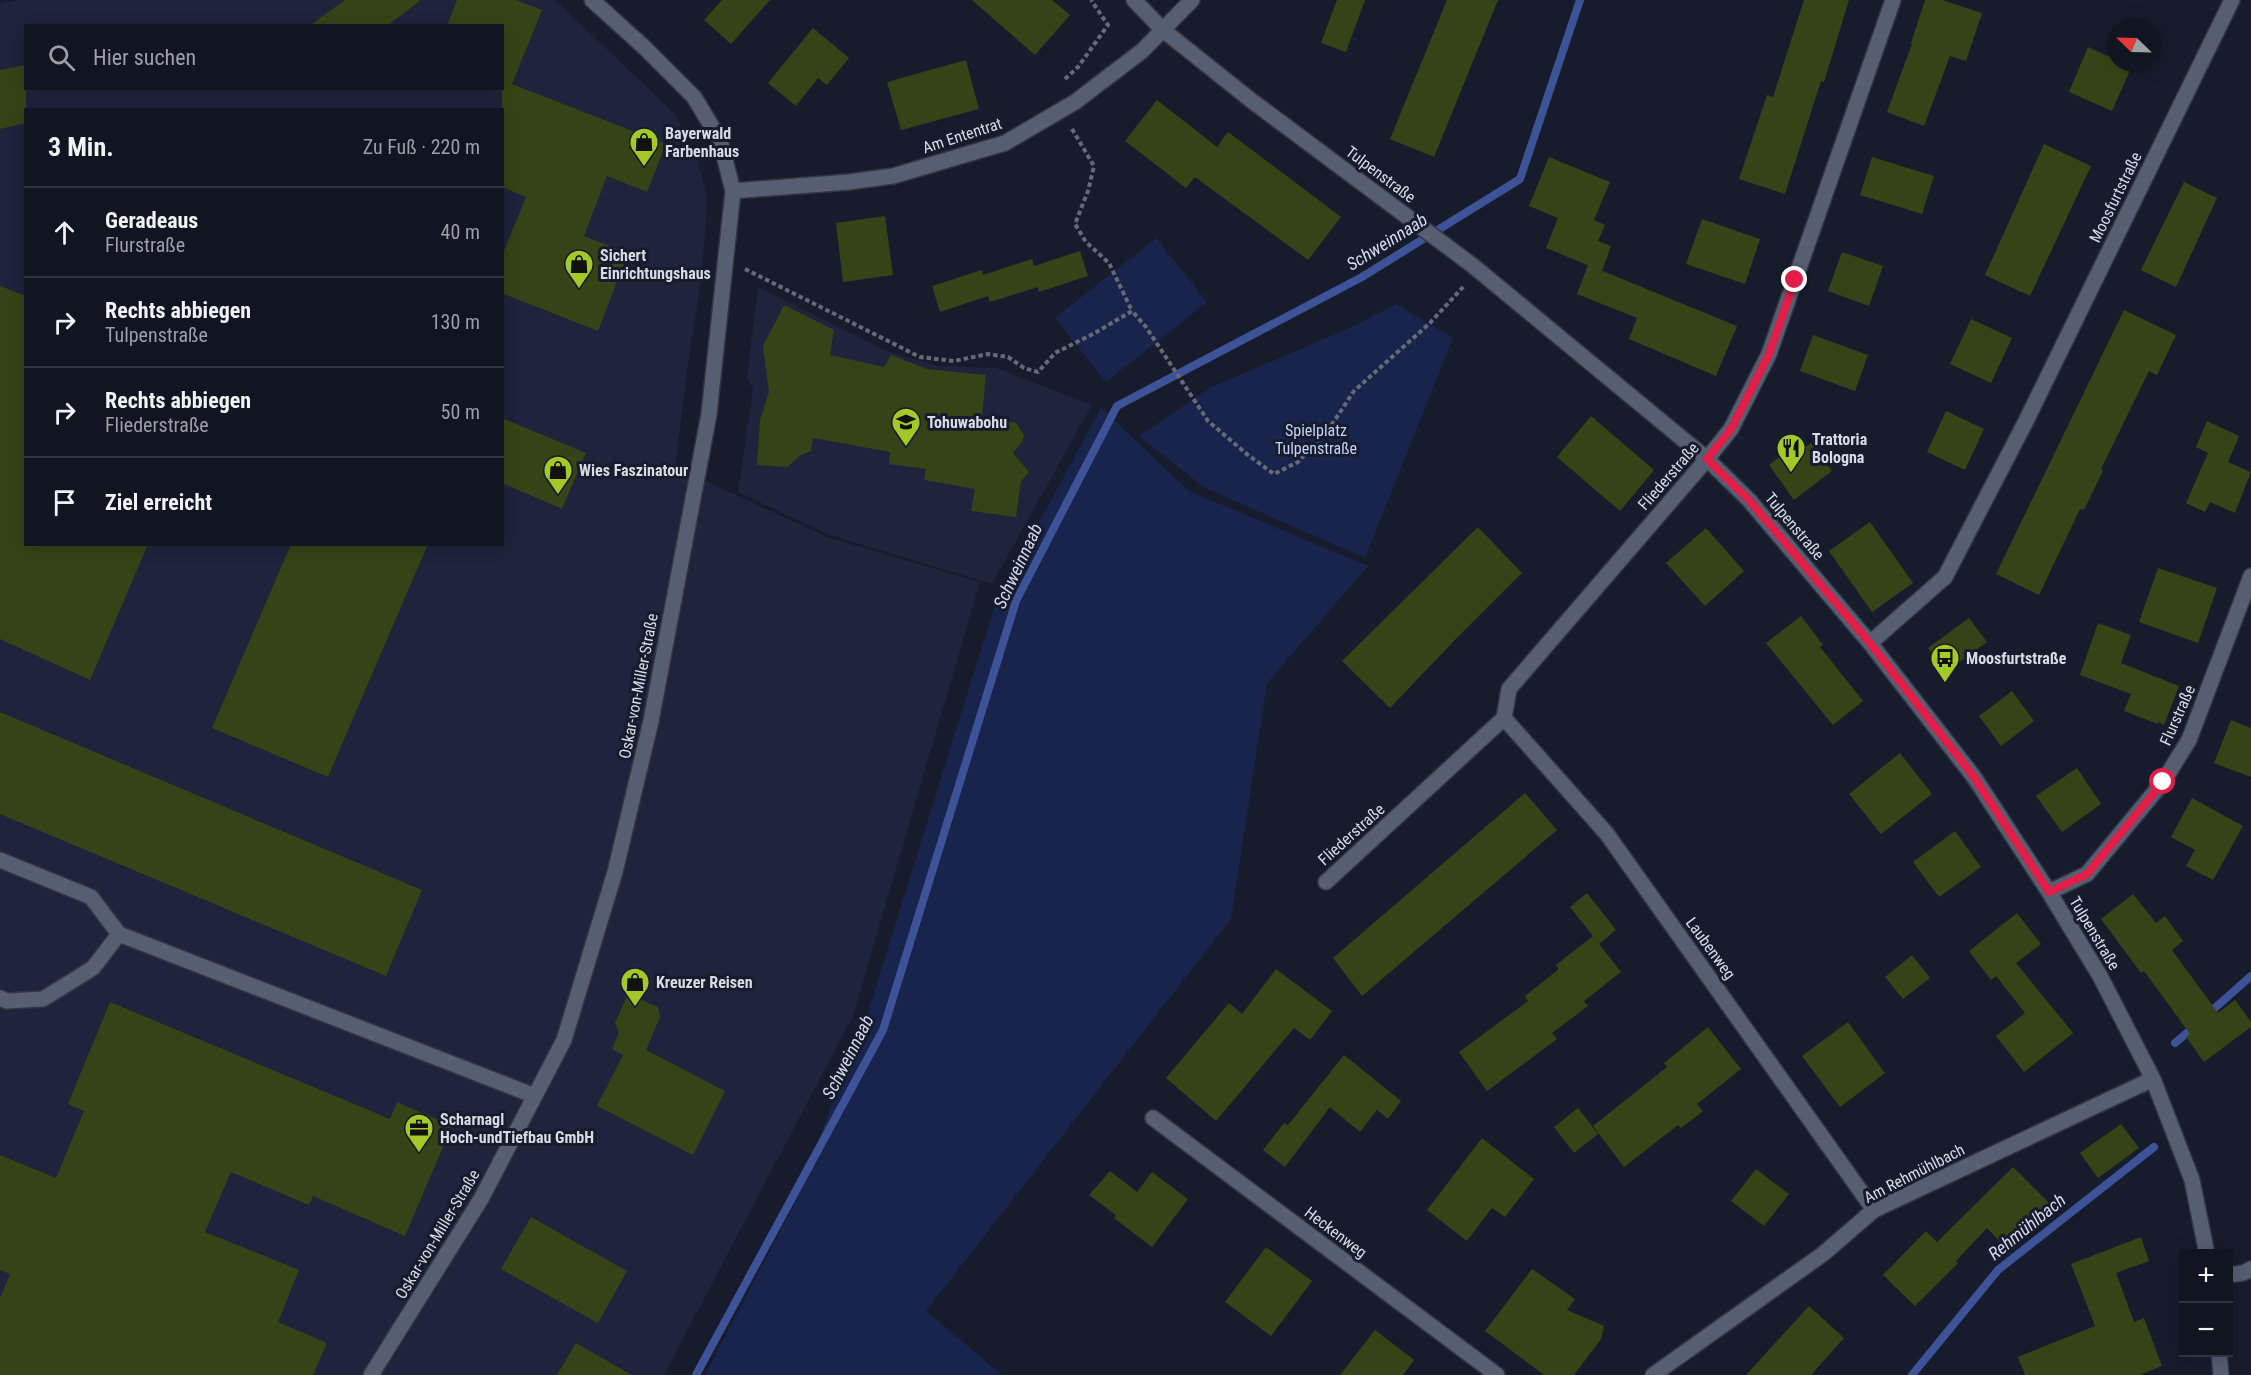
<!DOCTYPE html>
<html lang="de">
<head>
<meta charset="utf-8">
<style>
  :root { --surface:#111522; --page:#1a1e2a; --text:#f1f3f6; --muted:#9c9fa5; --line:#303440 }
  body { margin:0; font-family:"Roboto Condensed",sans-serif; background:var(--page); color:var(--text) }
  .controls { position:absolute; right:18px; bottom:18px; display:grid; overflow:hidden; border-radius:0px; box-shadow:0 3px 15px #0003 }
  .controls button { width:54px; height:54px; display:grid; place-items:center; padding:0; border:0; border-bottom:2px solid var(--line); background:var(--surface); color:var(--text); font:30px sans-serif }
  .compass { position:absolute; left:2107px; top:18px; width:54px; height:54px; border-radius:50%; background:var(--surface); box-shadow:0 3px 15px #0003; rotate:293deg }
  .stop { position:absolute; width:18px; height:18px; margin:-14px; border:4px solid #e11d48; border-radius:50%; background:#fff }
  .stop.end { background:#e11d48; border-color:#fff; box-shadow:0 2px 6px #0008 }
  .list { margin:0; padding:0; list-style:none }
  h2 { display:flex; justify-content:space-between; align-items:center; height:78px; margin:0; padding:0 24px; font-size:26px }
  h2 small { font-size:20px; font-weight:400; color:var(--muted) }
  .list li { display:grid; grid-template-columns:39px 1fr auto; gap:18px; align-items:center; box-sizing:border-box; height:90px; padding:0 24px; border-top:2px solid var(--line) }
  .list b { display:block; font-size:22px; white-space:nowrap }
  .list p { margin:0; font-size:20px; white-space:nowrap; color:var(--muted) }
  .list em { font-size:20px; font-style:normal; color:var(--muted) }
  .icon { flex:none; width:33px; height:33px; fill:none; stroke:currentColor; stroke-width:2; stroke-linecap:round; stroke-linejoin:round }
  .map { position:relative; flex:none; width:2251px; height:1375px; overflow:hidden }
  .search { position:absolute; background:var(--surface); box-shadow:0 3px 15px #0003; left:24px; top:24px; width:480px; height:66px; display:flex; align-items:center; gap:15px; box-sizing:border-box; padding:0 21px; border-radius:0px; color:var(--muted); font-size:22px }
  .panel { position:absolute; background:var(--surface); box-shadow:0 3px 15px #0003; left:24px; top:108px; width:480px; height:438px; border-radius:0px }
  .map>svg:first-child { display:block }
  .built { fill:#1d243b; fill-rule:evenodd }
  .green { fill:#19244c }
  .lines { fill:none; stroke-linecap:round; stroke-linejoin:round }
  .stream { stroke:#3e5297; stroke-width:8 }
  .building { fill:#364316 }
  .minor-casing { stroke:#323543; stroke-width:18 }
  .path { stroke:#656a79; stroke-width:4; stroke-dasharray:4.5 3; stroke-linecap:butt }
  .minor { stroke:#565e72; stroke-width:15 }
  .route { stroke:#e11d48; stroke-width:8 }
  .labels { text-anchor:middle; stroke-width:6; stroke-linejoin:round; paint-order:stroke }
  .poi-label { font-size:16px; font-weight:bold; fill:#d7dbe7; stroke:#171c2d; text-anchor:start }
  .street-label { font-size:16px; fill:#d7dbe7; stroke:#171c2d }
  .park-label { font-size:16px; fill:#c4d3fa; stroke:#171c2d }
  .water-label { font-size:18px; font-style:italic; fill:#d2daee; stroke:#171c2d }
</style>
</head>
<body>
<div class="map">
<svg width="2251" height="1375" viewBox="0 0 2251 1375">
  <rect width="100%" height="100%" fill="#171c2d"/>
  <path class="built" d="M 17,0 L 555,0 L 674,113 L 696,153 L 707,198 L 702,275 L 689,356 L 675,467 L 827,537 L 980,582 L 853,1016 L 664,1375 L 0,1375 L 0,4 ZM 26,26 L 502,26 L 502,88 L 26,88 ZM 26,110 L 502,110 L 502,544 L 26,544 Z
    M 758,287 L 889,352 L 939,366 L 996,368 L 1092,405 L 992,584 L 827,534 L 738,492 L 753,389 L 747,377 Z"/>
  <path class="green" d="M 1156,238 L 1207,302 L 1106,382 L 1055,318 Z
    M 1396,304 L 1453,338 L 1365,558 L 1205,488 L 1139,436 L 1211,387 L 1348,329 Z
    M 1101,408 L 1189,491 L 1368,566 L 1267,683 L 1231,919 L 926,1311 L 1002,1375 L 705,1375 L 792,1209 L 870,1006 L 996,602 Z"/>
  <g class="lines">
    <path class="stream" d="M 2207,1015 L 2251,976
      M 2175,1043 L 2195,1026
      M 696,1375 L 883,1030 L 1016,601 L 1117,406 L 1362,277 L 1520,179 L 1580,0
      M 1912,1375 L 1998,1270 L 2154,1147"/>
  </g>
  <path class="building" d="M 345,0 L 421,0 L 387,26 L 309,26 Z
    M 457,0 L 516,0 L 542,10 L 512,84 L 666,144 L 647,192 L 607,176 L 584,236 L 628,253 L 598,331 L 502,293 L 502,256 L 526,197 L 502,187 L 502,26 L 447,26 Z
    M 722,0 L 770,0 L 731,44 L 704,20 Z
    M 972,0 L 1052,0 L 1070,15 L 1035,55 Z
    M 1337,0 L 1365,0 L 1346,52 L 1321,43 Z
    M 1447,0 L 1498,0 L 1434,157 L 1390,139 Z
    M 1804,0 L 1849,0 L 1824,82 L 1821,81 L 1785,194 L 1739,179 L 1767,95 L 1773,97 Z
    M 1925,0 L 1942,0 L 1982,13 L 1966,61 L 1950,56 L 1924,126 L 1887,112 L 1912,44 L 1911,43 Z
    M 813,28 L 849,58 L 827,85 L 818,78 L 796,106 L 768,83 Z
    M 2088,47 L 2116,60 L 2116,63 L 2124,63 L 2132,66 L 2112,111 L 2069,92 Z
    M 966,60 L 979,109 L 901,130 L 887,82 Z
    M 26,65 L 26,123 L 0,129 L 0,70 Z
    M 1157,100 L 1217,147 L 1228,132 L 1341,217 L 1308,260 L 1195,177 L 1186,188 L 1125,141 Z
    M 2044,144 L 2091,166 L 2030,296 L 1985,275 Z
    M 1549,157 L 1610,182 L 1594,220 L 1605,225 L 1598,241 L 1611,246 L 1602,271 L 1546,248 L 1558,218 L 1529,206 Z
    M 1872,157 L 1934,176 L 1922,214 L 1860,195 Z
    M 2184,182 L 2217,198 L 2176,287 L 2141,270 Z
    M 885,216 L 893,275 L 843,282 L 836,223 Z
    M 1702,219 L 1760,239 L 1745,284 L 1686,264 Z
    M 1080,251 L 1088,276 L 1039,292 L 1038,287 L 990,302 L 988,296 L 940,312 L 932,286 L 982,270 L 983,275 L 1032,259 L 1034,266 Z
    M 1842,252 L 1883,266 L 1869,306 L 1828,291 Z
    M 1588,265 L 1737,326 L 1716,376 L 1629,339 L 1637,318 L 1577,294 Z
    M 0,286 L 26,296 L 26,544 L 148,544 L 90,680 L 0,639 Z
    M 784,305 L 834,330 L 830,355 L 884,367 L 891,355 L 927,369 L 986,375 L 981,427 L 1009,421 L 1016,423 L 1024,435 L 1022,442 L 1013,453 L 1029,472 L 1021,481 L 1016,517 L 971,511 L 975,489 L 924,480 L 926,469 L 889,464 L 890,452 L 813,438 L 811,451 L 801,455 L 787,467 L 757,465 L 760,420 L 769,392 L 763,346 Z
    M 2124,310 L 2176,335 L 2157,375 L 2149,371 L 2101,469 L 2103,471 L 2084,510 L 2080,509 L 2039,595 L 1996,574 Z
    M 1971,319 L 2012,338 L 1991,383 L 1950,364 Z
    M 1813,335 L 1868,355 L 1855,391 L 1800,371 Z
    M 1946,411 L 1984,429 L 1965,470 L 1927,452 Z
    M 1591,416 L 1654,470 L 1620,511 L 1557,457 Z
    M 502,418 L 586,453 L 562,509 L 502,483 Z
    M 2207,421 L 2239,436 L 2228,462 L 2251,472 L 2235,513 L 2210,502 L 2205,512 L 2186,503 L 2208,453 L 2196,447 Z
    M 1811,443 L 1832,471 L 1794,500 L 1769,465 L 1797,444 L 1802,450 Z
    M 1870,522 L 1913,583 L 1872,612 L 1829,551 Z
    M 1478,527 L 1522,573 L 1453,642 L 1390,708 L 1342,661 Z
    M 1706,528 L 1744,571 L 1705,606 L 1666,563 Z
    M 291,544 L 428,544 L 328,777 L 212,728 Z
    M 2158,568 L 2217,588 L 2198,643 L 2139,622 Z
    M 1801,616 L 1823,645 L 1820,647 L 1863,701 L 1833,725 L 1766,643 Z
    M 1969,618 L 1987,642 L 1946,672 L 1928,648 Z
    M 2098,623 L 2131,635 L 2121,663 L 2179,686 L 2164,725 L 2159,722 L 2158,724 L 2124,711 L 2131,694 L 2080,675 Z
    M 2012,691 L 2034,721 L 2001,746 L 1979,716 Z
    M 0,712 L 422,890 L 386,976 L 0,814 Z
    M 2231,720 L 2251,728 L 2251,777 L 2214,763 Z
    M 1900,753 L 1932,794 L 1881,834 L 1849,794 Z
    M 2077,768 L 2101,804 L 2062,832 L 2036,796 Z
    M 1525,793 L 1557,830 L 1362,996 L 1333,958 Z
    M 2192,798 L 2243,826 L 2213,880 L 2186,866 L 2195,850 L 2171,837 Z
    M 1955,831 L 1981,867 L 1939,897 L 1913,862 Z
    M 1587,893 L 1616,930 L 1599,944 L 1621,972 L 1584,1001 L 1588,1006 L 1552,1033 L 1557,1039 L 1487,1091 L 1459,1052 L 1528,1001 L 1525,996 L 1559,969 L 1556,965 L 1593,936 L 1570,907 Z
    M 2133,894 L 2156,923 L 2165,916 L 2183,941 L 2172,950 L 2218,1013 L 2235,1000 L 2251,1022 L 2251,1027 L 2204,1062 L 2186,1037 L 2190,1034 L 2144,971 L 2141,973 L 2101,919 Z
    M 2017,913 L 2041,944 L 2016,963 L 2073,1033 L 2024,1072 L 1996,1036 L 2025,1013 L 1996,976 L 1991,980 L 1969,951 Z
    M 1912,955 L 1930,978 L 1903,999 L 1885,977 Z
    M 1276,969 L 1332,1011 L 1310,1040 L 1294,1028 L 1216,1121 L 1166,1078 L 1229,1003 L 1242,1014 Z
    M 628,994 L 658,1007 L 660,1017 L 646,1050 L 725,1091 L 693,1155 L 597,1106 L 623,1055 L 612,1049 L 619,1033 L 615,1023 Z
    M 110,1002 L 390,1119 L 397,1102 L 452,1126 L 405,1236 L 313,1196 L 309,1205 L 231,1172 L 205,1232 L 299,1270 L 278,1322 L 327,1343 L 313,1375 L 0,1375 L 0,1298 L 10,1274 L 0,1270 L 0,1155 L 56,1178 L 84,1111 L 68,1104 Z
    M 1848,1022 L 1885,1073 L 1840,1107 L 1802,1056 Z
    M 1708,1027 L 1741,1069 L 1697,1104 L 1703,1111 L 1681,1128 L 1678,1125 L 1624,1167 L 1593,1126 L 1667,1067 L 1664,1063 Z
    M 1344,1055 L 1401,1101 L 1388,1119 L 1377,1110 L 1360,1132 L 1330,1107 L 1285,1167 L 1263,1150 L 1284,1123 L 1288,1125 Z
    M 1578,1108 L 1598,1134 L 1574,1153 L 1554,1127 Z
    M 2121,1124 L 2139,1148 L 2098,1178 L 2080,1153 Z
    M 1482,1138 L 1534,1179 L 1505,1217 L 1492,1208 L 1467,1241 L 1427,1210 Z
    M 2013,1167 L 2050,1204 L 2006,1248 L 1987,1228 L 1956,1261 L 1958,1263 L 1915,1306 L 1883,1275 L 1926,1231 L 1937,1242 Z
    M 1756,1169 L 1789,1194 L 1764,1226 L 1731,1201 Z
    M 1110,1171 L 1137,1192 L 1152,1172 L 1188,1199 L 1152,1247 L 1114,1218 L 1116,1215 L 1089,1195 Z
    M 531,1217 L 627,1271 L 598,1323 L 501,1269 Z
    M 2141,1237 L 2149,1261 L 2116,1273 L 2134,1322 L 2144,1318 L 2162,1366 L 2140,1375 L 2025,1375 L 2018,1357 L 2095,1326 L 2071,1264 Z
    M 1266,1247 L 1312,1281 L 1271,1336 L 1225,1302 Z
    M 1532,1269 L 1575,1299 L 1567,1310 L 1604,1326 L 1601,1339 L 1574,1375 L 1544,1375 L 1485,1331 Z
    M 1809,1306 L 1844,1338 L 1811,1375 L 1746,1375 Z
    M 1375,1330 L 1414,1360 L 1403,1375 L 1340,1375 Z
    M 576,1343 L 632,1375 L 557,1375 Z"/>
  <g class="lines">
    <g class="minor-casing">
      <path id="minor" d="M 1134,0 L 1163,30 L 1252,101 L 1472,265 L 1707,459 L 1749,500 L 1870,643 L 1974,777 L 2049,892 L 2100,976 L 2153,1079 L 2192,1180 L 2207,1254
        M 733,191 L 849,182 L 893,176 L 1005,143 L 1075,102 L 1142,51 L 1192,0
        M 1870,643 L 1945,577 L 2026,421 L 2232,0
        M 1504,718 L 1607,834 L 1874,1210
        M 0,860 L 91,897 L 119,934 L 535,1096
        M 1326,882 L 1504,718 L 1509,689 L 1707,459 L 1731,429 L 1769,354 L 1893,0
        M 2049,892 L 2087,874 L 2163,782 L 2189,740 L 2251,576
        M 0,998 L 7,1001 L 43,999 L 93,968 L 119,934
        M 1153,1118 L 1497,1375
        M 2228,1275 L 2243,1273 L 2251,1269
        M 2219,1352 L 2221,1375
        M 371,1375 L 481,1199 L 564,1040 L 615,872 L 651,721 L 709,414 L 733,191 L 720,140 L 694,97 L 645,48 L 592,0
        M 1653,1375 L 1823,1254 L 1874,1210 L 2153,1079"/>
    </g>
    <path class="path" d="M 1065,79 L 1078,67 L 1108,25 L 1091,0
      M 1072,129 L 1094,166 L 1088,191 L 1075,224 L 1086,242 L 1109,263 L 1132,311
      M 745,269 L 920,357 L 954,361 L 988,354 L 1008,357 L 1024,368 L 1038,372 L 1055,353 L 1093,334 L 1132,311 L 1146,327 L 1208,421 L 1248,455 L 1274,474 L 1298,462 L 1329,429 L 1354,391 L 1429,324 L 1464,286"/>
    <use href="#minor" class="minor"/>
  </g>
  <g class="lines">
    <path class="route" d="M 1795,280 L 1769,354 L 1731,429 L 1707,459 L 1749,500 L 1870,643 L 1974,777 L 2049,892 L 2087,874 L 2163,782"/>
  </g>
  <defs>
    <g id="shop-pin" transform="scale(1.5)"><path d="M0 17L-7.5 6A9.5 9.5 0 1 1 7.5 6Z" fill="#a3c927" stroke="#171c2d"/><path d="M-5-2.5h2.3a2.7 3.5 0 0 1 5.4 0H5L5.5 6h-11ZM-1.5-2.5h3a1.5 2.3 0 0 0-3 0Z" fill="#111"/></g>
    <g id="school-pin" transform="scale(1.5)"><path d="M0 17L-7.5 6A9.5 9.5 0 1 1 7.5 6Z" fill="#a3c927" stroke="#171c2d"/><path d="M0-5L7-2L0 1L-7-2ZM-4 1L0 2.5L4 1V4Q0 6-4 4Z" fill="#111"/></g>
    <g id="restaurant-pin" transform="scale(1.5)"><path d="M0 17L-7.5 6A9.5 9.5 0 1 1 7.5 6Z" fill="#a3c927" stroke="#171c2d"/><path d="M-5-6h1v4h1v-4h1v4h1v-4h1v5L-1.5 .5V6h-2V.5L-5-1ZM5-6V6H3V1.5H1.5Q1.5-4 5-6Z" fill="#111"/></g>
    <g id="bus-pin" transform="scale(1.5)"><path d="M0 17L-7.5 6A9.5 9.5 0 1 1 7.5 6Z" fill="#a3c927" stroke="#171c2d"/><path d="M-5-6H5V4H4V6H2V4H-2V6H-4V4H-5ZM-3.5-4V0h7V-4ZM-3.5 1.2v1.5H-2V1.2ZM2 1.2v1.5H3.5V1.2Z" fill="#111"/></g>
    <g id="office-pin" transform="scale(1.5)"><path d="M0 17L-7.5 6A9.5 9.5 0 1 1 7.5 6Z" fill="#a3c927" stroke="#171c2d"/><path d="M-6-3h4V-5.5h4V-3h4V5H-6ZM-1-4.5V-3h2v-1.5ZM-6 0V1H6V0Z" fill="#111"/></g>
  </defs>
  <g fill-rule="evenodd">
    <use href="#shop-pin" x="644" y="142"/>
    <use href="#shop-pin" x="579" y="264"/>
    <use href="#school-pin" x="906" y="422"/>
    <use href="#restaurant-pin" x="1791" y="448"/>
    <use href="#shop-pin" x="558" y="470"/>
    <use href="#bus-pin" x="1945" y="658"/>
    <use href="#shop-pin" x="635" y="982"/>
    <use href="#office-pin" x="419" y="1128"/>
  </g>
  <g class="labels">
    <g class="poi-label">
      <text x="665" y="139">Bayerwald<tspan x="665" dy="18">Farbenhaus</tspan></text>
      <text x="600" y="261">Sichert<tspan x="600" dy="18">Einrichtungshaus</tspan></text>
      <text x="927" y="428">Tohuwabohu</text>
      <text x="1812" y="445">Trattoria<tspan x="1812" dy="18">Bologna</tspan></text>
      <text x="579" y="476">Wies Faszinatour</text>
      <text x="1966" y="664">Moosfurtstraße</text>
      <text x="656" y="988">Kreuzer Reisen</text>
      <text x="440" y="1125">Scharnagl<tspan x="440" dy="18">Hoch-undTiefbau GmbH</tspan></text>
    </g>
    <g class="street-label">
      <text transform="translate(962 135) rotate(-18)" y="6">Am Ententrat</text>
      <text transform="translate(1381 174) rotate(37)" y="6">Tulpenstraße</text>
      <text transform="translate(2115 197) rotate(-64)" y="6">Moosfurtstraße</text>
      <text transform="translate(1668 476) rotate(-49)" y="6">Fliederstraße</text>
      <text transform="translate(1795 526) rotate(50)" y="6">Tulpenstraße</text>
      <text transform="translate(638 686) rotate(-79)" y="6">Oskar-von-Miller-Straße</text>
      <text transform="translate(2177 715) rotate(-66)" y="6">Flurstraße</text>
      <text transform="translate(1351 834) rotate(-42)" y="6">Fliederstraße</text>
      <text transform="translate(2095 933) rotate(59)" y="6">Tulpenstraße</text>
      <text transform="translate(1711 948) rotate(54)" y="6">Laubenweg</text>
      <text transform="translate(1914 1173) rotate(-27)" y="6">Am Rehmühlbach</text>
      <text transform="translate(1336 1232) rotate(37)" y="6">Heckenweg</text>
      <text transform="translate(437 1234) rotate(-59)" y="6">Oskar-von-Miller-Straße</text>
    </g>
    <g class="park-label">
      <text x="1316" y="436">Spielplatz<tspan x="1316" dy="18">Tulpenstraße</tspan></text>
    </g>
    <g class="water-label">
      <text transform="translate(1387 242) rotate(-32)" y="6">Schweinnaab</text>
      <text transform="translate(1018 566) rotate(-65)" y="6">Schweinnaab</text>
      <text transform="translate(848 1057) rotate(-63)" y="6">Schweinnaab</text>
      <text transform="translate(2027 1227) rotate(-39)" y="6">Rehmühlbach</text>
    </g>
  </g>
</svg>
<div class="controls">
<button>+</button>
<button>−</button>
</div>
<svg class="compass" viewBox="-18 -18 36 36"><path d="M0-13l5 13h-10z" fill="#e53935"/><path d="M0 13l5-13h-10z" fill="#9c9fa5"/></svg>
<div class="stop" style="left:2163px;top:782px"></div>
<div class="stop end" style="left:1795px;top:280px"></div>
<div class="search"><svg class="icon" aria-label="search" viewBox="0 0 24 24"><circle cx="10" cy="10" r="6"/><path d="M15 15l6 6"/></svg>Hier suchen</div>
<section class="panel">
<h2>3 Min.<small>Zu Fuß · 220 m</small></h2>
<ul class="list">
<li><svg class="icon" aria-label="ahead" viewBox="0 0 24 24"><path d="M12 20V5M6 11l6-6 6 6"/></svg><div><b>Geradeaus</b><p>Flurstraße</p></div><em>40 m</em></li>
<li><svg class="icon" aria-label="right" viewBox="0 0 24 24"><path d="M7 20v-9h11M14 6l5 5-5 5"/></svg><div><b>Rechts abbiegen</b><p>Tulpenstraße</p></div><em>130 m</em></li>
<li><svg class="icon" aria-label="right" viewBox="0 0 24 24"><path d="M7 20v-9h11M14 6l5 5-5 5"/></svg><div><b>Rechts abbiegen</b><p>Fliederstraße</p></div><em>50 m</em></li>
<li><svg class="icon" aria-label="arrive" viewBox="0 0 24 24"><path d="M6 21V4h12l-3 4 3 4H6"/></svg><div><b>Ziel erreicht</b></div></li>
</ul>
</section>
</div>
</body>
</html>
